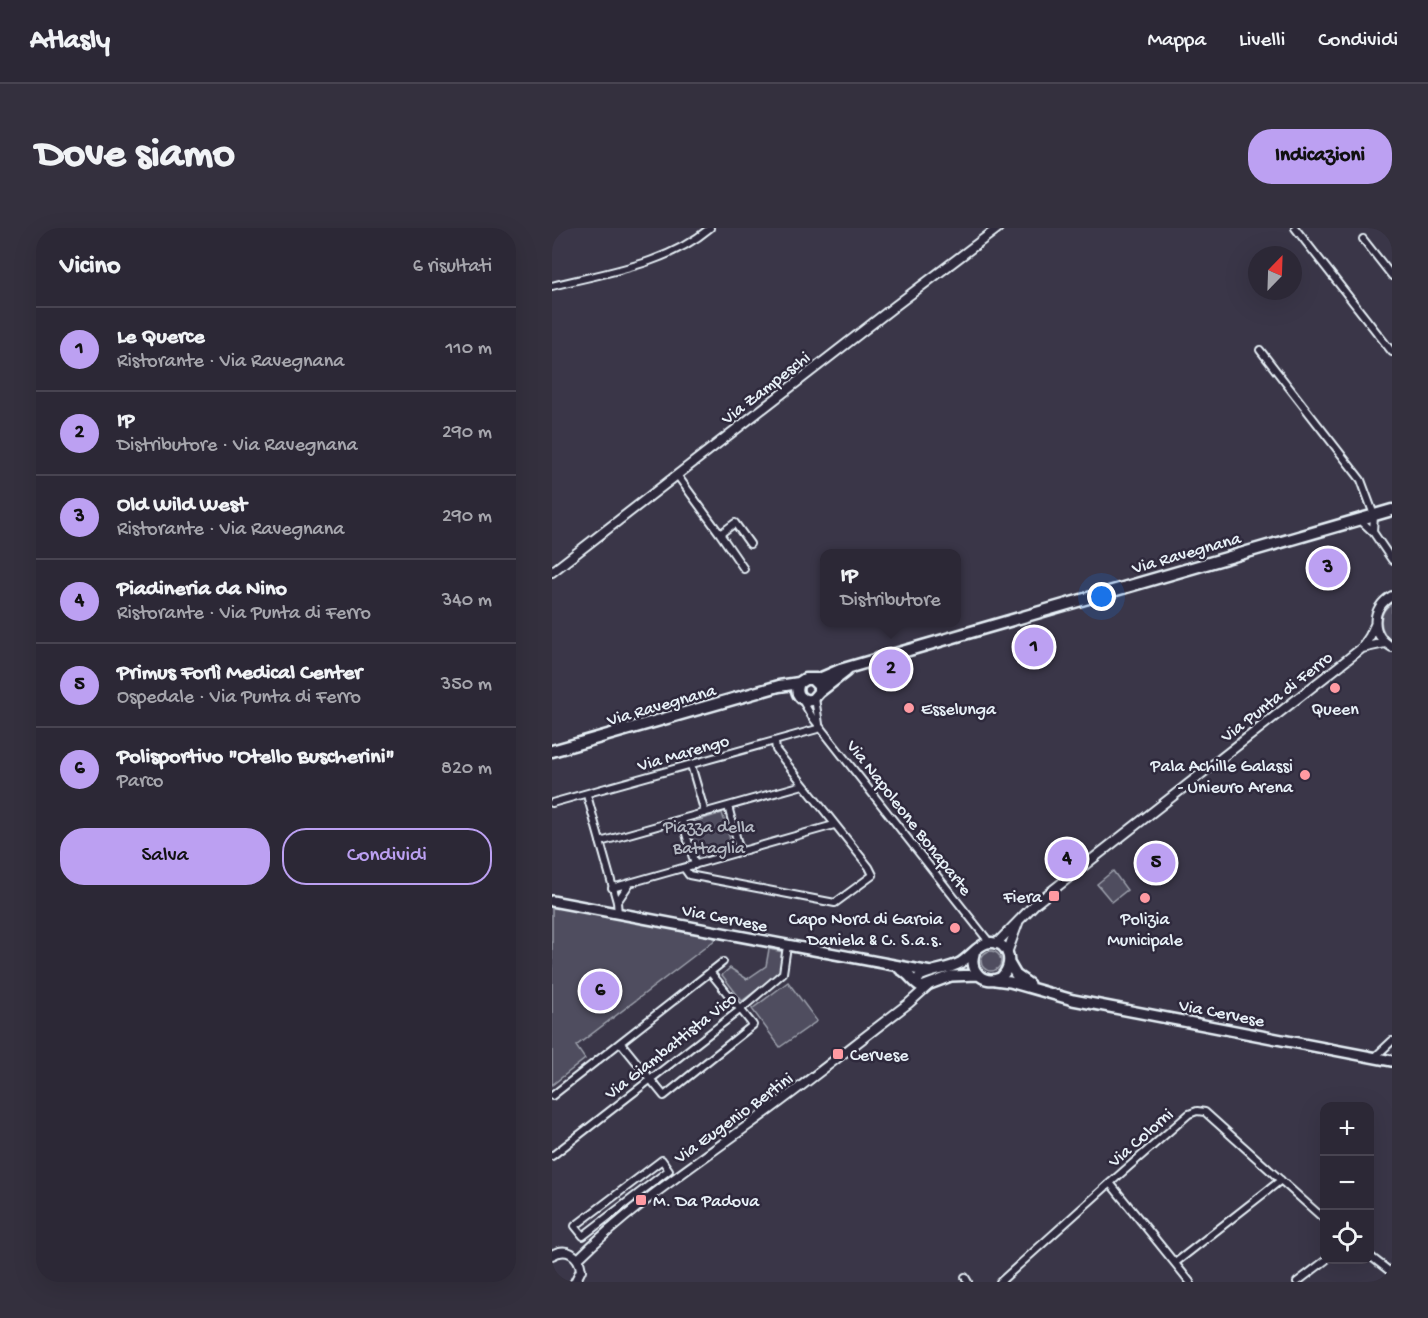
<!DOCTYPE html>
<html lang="it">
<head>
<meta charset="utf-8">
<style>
  :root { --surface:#2c2836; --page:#34303e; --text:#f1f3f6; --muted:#a6a6ad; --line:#484451; --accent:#bca0f2 }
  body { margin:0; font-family:"Gochi Hand",sans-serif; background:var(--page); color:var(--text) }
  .controls { position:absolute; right:18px; bottom:18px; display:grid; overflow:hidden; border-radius:12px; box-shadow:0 6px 24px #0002 }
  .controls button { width:54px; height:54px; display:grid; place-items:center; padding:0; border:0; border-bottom:2px solid var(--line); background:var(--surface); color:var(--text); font:30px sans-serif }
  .compass { position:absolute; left:696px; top:18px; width:54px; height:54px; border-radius:50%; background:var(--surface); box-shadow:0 6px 24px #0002; rotate:23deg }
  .you { position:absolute; left:550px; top:369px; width:21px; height:21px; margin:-15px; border:4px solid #fff; border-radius:50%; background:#1a73e8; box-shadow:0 0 0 9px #1a73e833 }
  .badge { display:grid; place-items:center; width:39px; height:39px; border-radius:50%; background:var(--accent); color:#111; font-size:20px; font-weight:700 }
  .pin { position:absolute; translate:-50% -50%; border:3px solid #fff; box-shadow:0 2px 6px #0006 }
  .popup { position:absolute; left:268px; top:321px; width:141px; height:78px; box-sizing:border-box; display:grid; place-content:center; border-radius:12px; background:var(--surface); filter:drop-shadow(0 2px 4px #0005); font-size:20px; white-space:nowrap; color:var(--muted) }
  .popup b { font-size:22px; color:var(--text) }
  .popup::after { content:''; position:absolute; left:50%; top:100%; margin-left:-12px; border:12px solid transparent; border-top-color:var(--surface) }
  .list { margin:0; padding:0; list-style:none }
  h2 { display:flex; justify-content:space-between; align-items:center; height:78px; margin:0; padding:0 24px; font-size:26px }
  h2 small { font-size:20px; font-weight:400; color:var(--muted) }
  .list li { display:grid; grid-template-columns:39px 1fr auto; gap:18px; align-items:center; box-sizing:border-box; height:84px; padding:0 24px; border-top:2px solid var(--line) }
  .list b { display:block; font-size:22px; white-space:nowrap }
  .list p { margin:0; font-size:20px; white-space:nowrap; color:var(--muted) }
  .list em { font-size:20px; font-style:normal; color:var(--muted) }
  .actions { display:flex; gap:12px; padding:18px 24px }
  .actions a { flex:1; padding:14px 0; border:2px solid var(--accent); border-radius:24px; text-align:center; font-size:21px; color:var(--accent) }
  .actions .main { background:var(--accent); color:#111 }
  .icon { flex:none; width:33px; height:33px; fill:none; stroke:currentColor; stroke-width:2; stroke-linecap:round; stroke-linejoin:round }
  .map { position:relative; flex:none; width:840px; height:1054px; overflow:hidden; border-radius:24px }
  header { display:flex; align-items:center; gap:36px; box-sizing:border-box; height:84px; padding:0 30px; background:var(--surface); border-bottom:2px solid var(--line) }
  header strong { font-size:28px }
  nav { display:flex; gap:33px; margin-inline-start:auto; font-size:21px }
  .intro { display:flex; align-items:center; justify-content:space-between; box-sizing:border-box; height:144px; padding:0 36px }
  h1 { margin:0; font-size:42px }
  .button { padding:15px 27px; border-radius:24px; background:var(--accent); color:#111; font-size:21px; font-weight:700 }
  main { display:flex; gap:36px; padding:0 36px }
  aside { flex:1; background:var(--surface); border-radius:24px; box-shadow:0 6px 24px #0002 }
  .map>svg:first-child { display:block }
  .green { fill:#504e5f; stroke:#9ca0ac; stroke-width:1.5 }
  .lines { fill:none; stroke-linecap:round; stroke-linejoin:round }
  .minor-casing { stroke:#e8f1f8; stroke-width:10 }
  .tertiary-casing { stroke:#e8f1f8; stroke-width:12 }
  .secondary-casing { stroke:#e8f1f8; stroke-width:14 }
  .primary-casing { stroke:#e8f1f8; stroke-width:15 }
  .minor { stroke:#2f2a3d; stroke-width:6 }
  .tertiary { stroke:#2f2a3d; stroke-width:8 }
  .secondary { stroke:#2f2a3d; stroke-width:9 }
  .primary { stroke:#2f2a3d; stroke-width:10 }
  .poi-dot { fill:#ff9aa2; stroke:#2f2a3d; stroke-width:2 }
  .labels { text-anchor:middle; stroke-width:5; stroke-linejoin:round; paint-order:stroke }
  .street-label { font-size:18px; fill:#e8f1f8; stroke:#2f2a3d }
  .poi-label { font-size:18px; fill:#e8f1f8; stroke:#2f2a3d; text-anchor:start }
  .park-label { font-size:18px; fill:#b3b8c2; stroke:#2f2a3d }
</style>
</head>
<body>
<header>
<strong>Atlasly</strong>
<nav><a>Mappa</a><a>Livelli</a><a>Condividi</a></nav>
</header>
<div class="intro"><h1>Dove siamo</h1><a class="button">Indicazioni</a></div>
<main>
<aside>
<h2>Vicino<small>6 risultati</small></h2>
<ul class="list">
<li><span class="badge">1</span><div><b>Le Querce</b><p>Ristorante · Via Ravegnana</p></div><em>110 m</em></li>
<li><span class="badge">2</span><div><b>IP</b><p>Distributore · Via Ravegnana</p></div><em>290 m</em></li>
<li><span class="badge">3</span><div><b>Old Wild West</b><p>Ristorante · Via Ravegnana</p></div><em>290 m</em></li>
<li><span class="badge">4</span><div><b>Piadineria da Nino</b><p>Ristorante · Via Punta di Ferro</p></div><em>340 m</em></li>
<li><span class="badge">5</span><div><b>Primus Forlì Medical Center</b><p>Ospedale · Via Punta di Ferro</p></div><em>350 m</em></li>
<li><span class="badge">6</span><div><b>Polisportivo &quot;Otello Buscherini&quot;</b><p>Parco</p></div><em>820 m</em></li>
</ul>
<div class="actions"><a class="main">Salva</a><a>Condividi</a></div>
</aside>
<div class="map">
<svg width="840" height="1054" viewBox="0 0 840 1054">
  <rect width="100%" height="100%" fill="#3a3648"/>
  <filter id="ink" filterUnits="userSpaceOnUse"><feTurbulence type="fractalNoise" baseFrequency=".0167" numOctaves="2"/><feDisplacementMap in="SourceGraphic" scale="12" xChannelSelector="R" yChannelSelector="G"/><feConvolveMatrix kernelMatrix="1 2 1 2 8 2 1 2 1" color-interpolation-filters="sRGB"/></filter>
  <g filter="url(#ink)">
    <path class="green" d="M 840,375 L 840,413 C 826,402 825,385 840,375 Z
      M 170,585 L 181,621 L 142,631 L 135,596 Z
      M 561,643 L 575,662 L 560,674 L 545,656 Z
      M 0,677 L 168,708 L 24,818 L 33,831 L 0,857 Z
      M 217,721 L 231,724 L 228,744 L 190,773 L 170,747 L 178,740 L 195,751 L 214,738 Z
      M429 733a10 10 0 1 1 20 0a10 10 0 1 1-20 0Z
      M 236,754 L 265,793 L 228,819 L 200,781 Z"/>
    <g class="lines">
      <g class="minor-casing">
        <path id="minor" d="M 743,0 L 840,124
          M 811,11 L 840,48
          M 0,58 C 55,44 114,37 158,0
          M 708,122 L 809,252 L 822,287 L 821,304
          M 125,247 L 168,306
          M 807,291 L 821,304 L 840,332
          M 192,341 L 168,306 L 183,295 L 198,316
          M 249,470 L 260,489 L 438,715
          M 263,470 L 267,496
          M 139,537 L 153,585
          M 35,567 L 65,674 L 66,686
          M 0,575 L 269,500
          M 176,578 L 188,624
          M 130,592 L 143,637
          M 48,614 L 251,557
          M 132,640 L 137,647 L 283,675 L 321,647 L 317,639 L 224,522 L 223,514
          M 60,660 L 282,597
          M 65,674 L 78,655
          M 69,815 L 112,868 L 201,797 L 158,744
          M 823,829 L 840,813
          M 0,868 L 171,734
          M 0,928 L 189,781 L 231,745 L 235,718
          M 110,932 L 117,942 L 31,1008 L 23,998 Z
          M 558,955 L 637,886 L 645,883 L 653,884 L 772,991
          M 818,1028 L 840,1045
          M 623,1035 L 729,952
          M 413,1049 L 416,1054
          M 448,1054 L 558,955 L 638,1054
          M 745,1054 L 774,1032"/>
      </g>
      <g class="tertiary-casing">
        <path id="tertiary" d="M 0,344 L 343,78 L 446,0
          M 840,368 C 818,380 818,407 840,419
          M 810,420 L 818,408 L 823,397
          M 444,716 L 483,676 L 810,420 L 833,415
          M 455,725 L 466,695
          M 0,1027 C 14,1019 27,1026 29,1042 L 23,1054
          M 26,1031 C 77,980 139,939 198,896 C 252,857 304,815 357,775 L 376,758"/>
      </g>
      <g class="secondary-casing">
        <path id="secondary" d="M 0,673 L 379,744
          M 457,735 L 464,747 L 477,756
          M 348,741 C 358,746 361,755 370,759 L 399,748 L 426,747
          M 443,752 L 458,754 L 521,772 L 840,833
          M 364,755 L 368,748 C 381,741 395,742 408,735 C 418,729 426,717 435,715 C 457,711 464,737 448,750 C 431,757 417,743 422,726"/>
      </g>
      <g class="primary-casing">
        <path id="primary" d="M 260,451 L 267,458 L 267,464 L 260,472 C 249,474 242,465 247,455 L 253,451 L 267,451 L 288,442 L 840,282
          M 267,464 L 294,443
          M 0,523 L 227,458 L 247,455"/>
      </g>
      <use href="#minor" class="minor"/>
      <use href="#tertiary" class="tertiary"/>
      <use href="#secondary" class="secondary"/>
      <use href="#primary" class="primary"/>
    </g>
  </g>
  <g class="poi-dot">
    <circle cx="783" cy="460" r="6"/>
    <circle cx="357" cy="480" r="6"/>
    <circle cx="753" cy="547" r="6"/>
    <rect x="496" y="662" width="12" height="12" rx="3"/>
    <circle cx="593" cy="670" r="6"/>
    <circle cx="403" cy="700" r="6"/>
    <rect x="280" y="820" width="12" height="12" rx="3"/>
    <rect x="83" y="966" width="12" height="12" rx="3"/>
  </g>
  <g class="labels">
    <g class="street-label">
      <text transform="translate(213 159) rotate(-38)" y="6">Via Zampeschi</text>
      <text transform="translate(634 324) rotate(-16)" y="6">Via Ravegnana</text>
      <text transform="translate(724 468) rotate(-38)" y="6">Via Punta di Ferro</text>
      <text transform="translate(109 476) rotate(-16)" y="6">Via Ravegnana</text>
      <text transform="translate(131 524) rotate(-16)" y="6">Via Marengo</text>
      <text transform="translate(358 589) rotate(52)" y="6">Via Napoleone Bonaparte</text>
      <text transform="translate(173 689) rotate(11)" y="6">Via Cervese</text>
      <text transform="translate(670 784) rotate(11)" y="6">Via Cervese</text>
      <text transform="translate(118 817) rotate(-38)" y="6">Via Giambattista Vico</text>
      <text transform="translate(181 889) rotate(-36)" y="6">Via Eugenio Bertini</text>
      <text transform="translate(588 909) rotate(-41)" y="6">Via Colorni</text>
    </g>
    <g class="poi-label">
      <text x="369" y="486">Esselunga</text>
      <text x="783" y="486" text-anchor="middle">Queen</text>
      <text x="741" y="543" text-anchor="end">Pala Achille Galassi<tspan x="741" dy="21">- Unieuro Arena</tspan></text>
      <text x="490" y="674" text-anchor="end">Fiera</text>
      <text x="391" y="696" text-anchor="end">Capo Nord di Garoia<tspan x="391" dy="21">Daniela &amp; C. S.a.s.</tspan></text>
      <text x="593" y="696" text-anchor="middle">Polizia<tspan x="593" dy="21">Municipale</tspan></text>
      <text x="298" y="832">Cervese</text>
      <text x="101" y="978">M. Da Padova</text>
    </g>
    <g class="park-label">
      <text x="157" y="604">Piazza della<tspan x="157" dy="21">Battaglia</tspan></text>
    </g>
  </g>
</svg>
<div class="controls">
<button>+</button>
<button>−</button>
<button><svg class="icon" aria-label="locate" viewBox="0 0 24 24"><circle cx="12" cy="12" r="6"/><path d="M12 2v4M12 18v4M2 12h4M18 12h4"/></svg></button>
</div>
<svg class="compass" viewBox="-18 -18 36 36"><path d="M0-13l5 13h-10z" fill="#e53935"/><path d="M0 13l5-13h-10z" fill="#a6a6ad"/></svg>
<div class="you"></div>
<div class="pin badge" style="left:482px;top:419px">1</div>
<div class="pin badge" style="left:339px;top:441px">2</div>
<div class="popup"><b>IP</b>Distributore</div>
<div class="pin badge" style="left:776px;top:340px">3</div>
<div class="pin badge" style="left:515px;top:631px">4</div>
<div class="pin badge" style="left:604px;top:635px">5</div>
<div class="pin badge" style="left:48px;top:763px">6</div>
</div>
</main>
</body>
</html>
